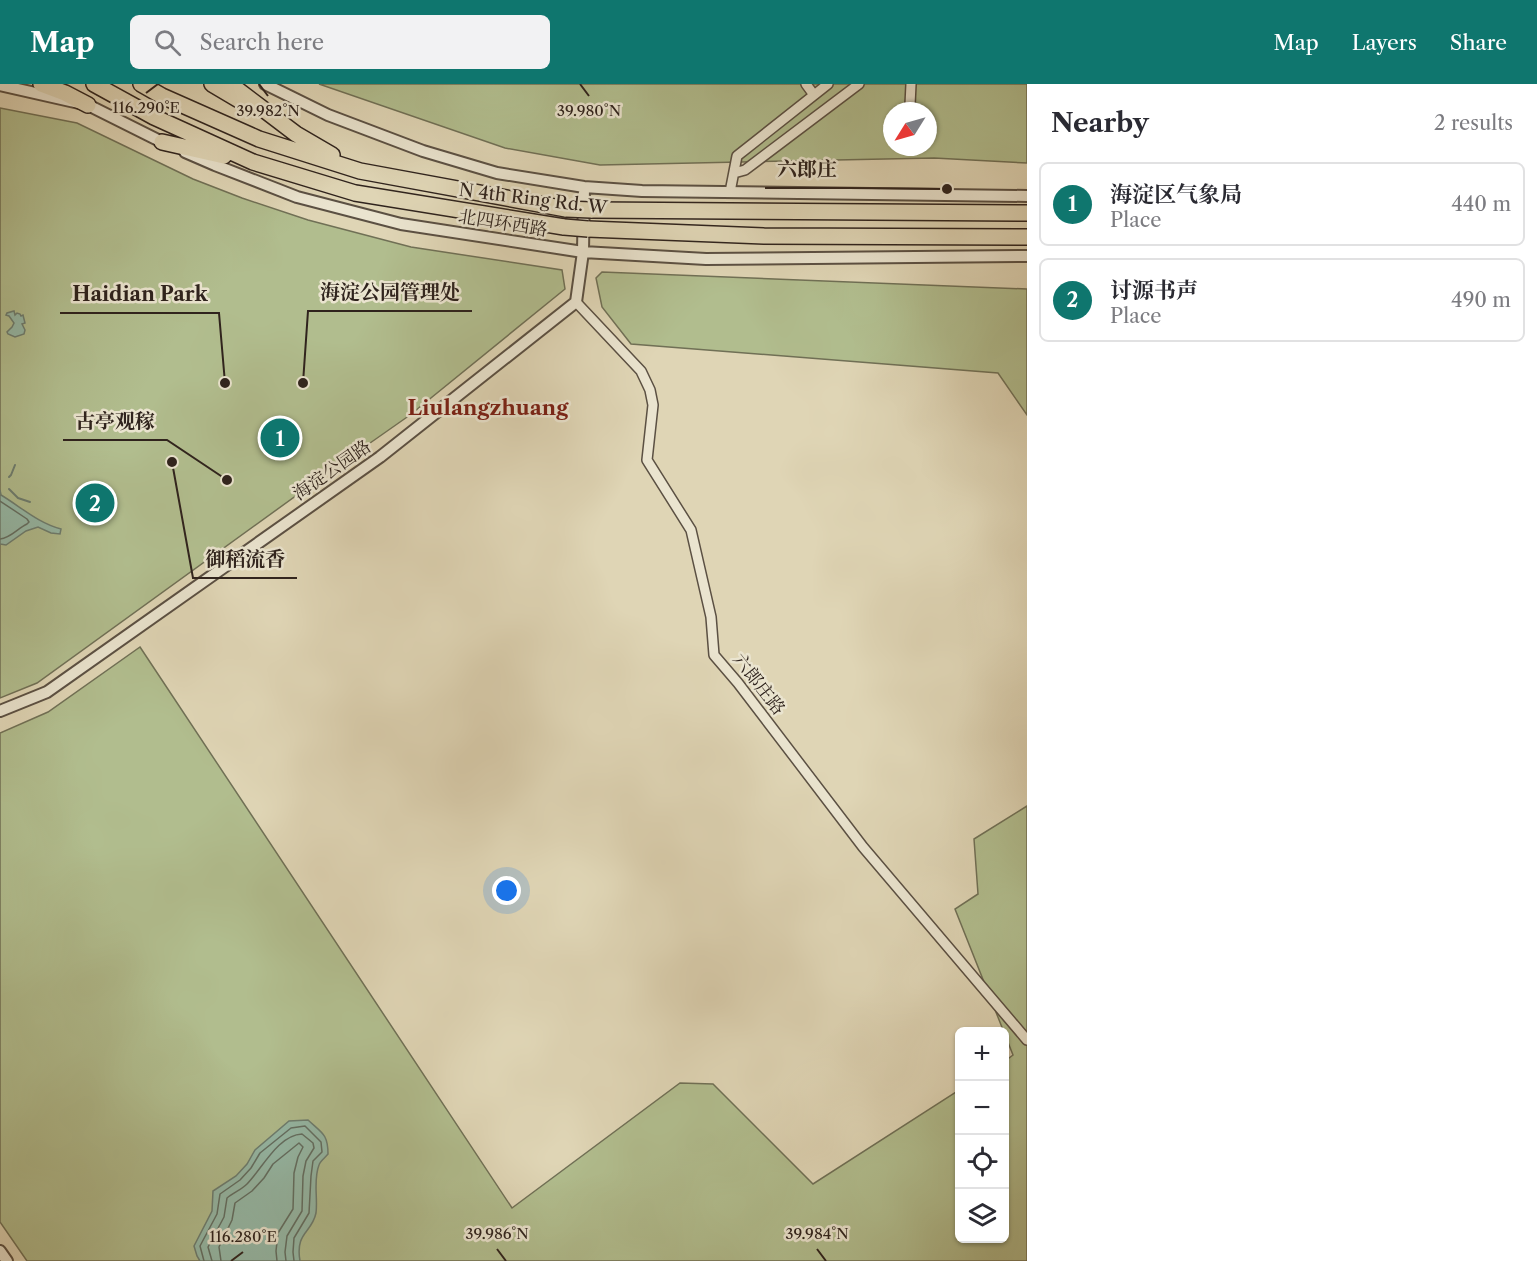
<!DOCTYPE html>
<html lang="en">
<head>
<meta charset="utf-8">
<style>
  :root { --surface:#fff; --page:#f2f2f3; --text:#2b2b33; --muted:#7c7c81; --line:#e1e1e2; --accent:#0f766e }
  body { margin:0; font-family:"Libre Caslon Text","Noto Serif SC",serif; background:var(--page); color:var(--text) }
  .controls { position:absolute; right:18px; bottom:18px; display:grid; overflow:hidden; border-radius:9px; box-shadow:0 2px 4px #0004 }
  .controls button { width:54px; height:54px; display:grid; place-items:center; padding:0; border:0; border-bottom:2px solid var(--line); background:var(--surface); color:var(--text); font:30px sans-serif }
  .compass { position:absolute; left:883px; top:18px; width:54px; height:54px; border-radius:50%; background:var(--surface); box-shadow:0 2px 4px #0004; rotate:233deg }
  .you { position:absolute; left:507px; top:807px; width:21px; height:21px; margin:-15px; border:4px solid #fff; border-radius:50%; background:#1a73e8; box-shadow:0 0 0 9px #1a73e833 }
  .badge { display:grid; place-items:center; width:39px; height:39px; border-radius:50%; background:var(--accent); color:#fff; font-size:20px; font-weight:700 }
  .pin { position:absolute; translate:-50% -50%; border:3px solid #fff; box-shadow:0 2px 6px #0006 }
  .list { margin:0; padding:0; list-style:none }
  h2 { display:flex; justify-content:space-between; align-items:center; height:78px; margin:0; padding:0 24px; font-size:26px }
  h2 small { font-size:20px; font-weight:400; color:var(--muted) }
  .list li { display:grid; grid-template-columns:39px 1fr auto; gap:18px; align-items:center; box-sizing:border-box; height:84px; margin:0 12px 12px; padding:0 12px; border:2px solid var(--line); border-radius:9px }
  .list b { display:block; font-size:22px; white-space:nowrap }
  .list p { margin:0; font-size:20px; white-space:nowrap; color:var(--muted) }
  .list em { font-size:20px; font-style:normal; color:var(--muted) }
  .icon { flex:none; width:33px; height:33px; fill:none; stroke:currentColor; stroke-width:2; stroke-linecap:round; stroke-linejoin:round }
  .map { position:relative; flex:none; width:1027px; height:1177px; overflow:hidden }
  header { display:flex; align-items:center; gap:36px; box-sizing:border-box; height:84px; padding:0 30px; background:var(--accent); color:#fff }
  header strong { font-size:28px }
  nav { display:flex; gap:33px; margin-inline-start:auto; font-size:21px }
  .search { width:420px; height:54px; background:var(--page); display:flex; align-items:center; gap:15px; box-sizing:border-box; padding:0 21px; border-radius:9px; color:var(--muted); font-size:22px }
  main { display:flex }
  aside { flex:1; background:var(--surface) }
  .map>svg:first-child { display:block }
  .green { fill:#b1bd8e; stroke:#707056; stroke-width:1.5; fill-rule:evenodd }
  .water { fill:#95b9a7; stroke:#6c7d70; stroke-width:1.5 }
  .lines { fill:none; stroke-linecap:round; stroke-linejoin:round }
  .shore { stroke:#626e62; stroke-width:1.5 }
  .stream { stroke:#6c7d70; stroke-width:2 }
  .minor-casing { stroke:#5b5043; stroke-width:12 }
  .tertiary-casing { stroke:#5b5043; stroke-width:14 }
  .trunk-casing { stroke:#2f231d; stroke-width:18 }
  .minor { stroke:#eae4cf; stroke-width:9 }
  .tertiary { stroke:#eae4cf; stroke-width:10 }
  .trunk { stroke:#dfd5b5; stroke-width:15 }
  .trunk-bridge-casing { stroke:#2f231d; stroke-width:18; stroke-linecap:butt }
  .trunk-bridge { stroke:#dfd5b5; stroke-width:15 }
  .ticks { fill:none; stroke:#2f231d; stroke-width:2 }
  .labels { text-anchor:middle; stroke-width:5; stroke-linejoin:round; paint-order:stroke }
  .street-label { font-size:18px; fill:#2f231d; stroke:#eae4cf }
  .quarter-label { font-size:21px; font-weight:bold; fill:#7a1f14; stroke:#eae4cf }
  .ticks-label { font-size:15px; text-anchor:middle; fill:#2f231d; stroke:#eae4cf; stroke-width:5; stroke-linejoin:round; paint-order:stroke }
  .leader { fill:none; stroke:#2f231d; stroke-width:2 }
  .callout-dot { fill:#2f231d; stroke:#eae4cf; stroke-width:2 }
  .callout-label { font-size:20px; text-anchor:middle; font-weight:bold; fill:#2f231d; stroke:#eae4cf; stroke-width:5; stroke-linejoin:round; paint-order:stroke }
</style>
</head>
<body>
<header>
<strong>Map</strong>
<div class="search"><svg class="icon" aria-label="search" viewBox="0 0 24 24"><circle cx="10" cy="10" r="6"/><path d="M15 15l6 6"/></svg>Search here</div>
<nav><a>Map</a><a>Layers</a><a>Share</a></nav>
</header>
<main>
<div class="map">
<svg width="1027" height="1177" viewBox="0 0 1027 1177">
  <rect width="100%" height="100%" fill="#dfd5b5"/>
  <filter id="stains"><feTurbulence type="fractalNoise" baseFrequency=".00333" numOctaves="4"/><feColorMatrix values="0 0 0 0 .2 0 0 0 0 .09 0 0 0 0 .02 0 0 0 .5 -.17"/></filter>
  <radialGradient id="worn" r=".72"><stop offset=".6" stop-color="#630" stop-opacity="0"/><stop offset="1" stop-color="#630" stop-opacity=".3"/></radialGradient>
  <path class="green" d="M 319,0 L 1027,0 L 1027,79 L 934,74 L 600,81 L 505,64 ZM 892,27 L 928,27 L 928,63 L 892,63 Z
    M 0,24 L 77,39 L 193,95 L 242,114 L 308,136 L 411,163 L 562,186 L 565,205 L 410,331 L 333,385 L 37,599 L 0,614 Z
    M 602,188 L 1027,205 L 1027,331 L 998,289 L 631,260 L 602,223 L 596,194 Z
    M 140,563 L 512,1124 L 680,999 L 713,1000 L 813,1100 L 959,1006 L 960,1154 L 1005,1154 L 1005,977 L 1013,971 L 955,825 L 978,810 L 974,755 L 1027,722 L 1027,1177 L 27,1177 L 0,1138 L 0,649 L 48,628 Z"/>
  <path class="water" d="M 14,227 L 15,231 L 17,229 L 20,230 L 21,232 L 23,231 L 25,239 L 22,240 L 25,246 L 24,250 L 15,253 L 8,250 L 7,248 L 12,243 L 14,239 L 9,232 L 6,231 L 7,229 Z
    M 0,406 L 1,411 C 21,423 38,439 61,445 L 60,450 L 51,449 L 38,443 L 26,447 L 6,461 L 0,460 Z
    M 308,1036 C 322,1049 328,1050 328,1070 C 325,1074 320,1077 319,1081 C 313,1096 318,1114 316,1129 C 312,1149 295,1148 300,1177 L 200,1177 L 197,1172 L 194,1162 L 212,1127 L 213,1107 L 236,1092 L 247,1080 L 255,1066 L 289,1037 Z"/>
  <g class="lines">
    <path class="shore" d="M 0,417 L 27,435 L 29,438 L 27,440 C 18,444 11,454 0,455
      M 204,1177 L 200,1162 L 217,1130 L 220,1110 L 240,1096 L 251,1084 L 260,1069 L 291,1044 L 305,1042 L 321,1058 L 322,1068 L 313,1077 L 311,1092 L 309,1129 L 294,1154 L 293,1168 L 294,1177
      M 212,1177 L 208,1163 L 224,1133 L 227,1114 C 233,1109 241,1106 247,1100 C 262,1085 278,1051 302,1050 L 313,1059 L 314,1064 L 306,1077 L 303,1092 L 302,1127 L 287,1152 L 285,1168 L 286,1177
      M 221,1177 L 219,1163 L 232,1136 L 235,1119 L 252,1107 L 264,1094 L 273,1080 L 299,1059 L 303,1063 L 298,1073 L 294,1089 L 293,1125 L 278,1149 L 276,1167 L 277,1177"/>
    <path class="stream" d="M 9,393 L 11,391 L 15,381
      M 9,405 L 18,414 L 30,418"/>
    <g class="minor-casing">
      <path id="minor" d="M 806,0 L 814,11
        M 910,21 L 911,0
        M 734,89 L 745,86 L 859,0
        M 730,108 L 737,72 L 828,0
        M 576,218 L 641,287 L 650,306 L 653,321 L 647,376 L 691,446 L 711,533 L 714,571 L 738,599 L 863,763 L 1027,956"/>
    </g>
    <g class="tertiary-casing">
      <path id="tertiary" d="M 265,0 L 328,31 L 423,67 L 497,89 L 584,103 L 642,107 L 1027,112
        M 0,1 L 88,21 L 168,61
        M 185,68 L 215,81 L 297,113 L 401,140 L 583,168 L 706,175 L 1027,172
        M 0,627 L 47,608 L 380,373 L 576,218 L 583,168 L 584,103
        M 0,1167 L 7,1177"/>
    </g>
    <g class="trunk-casing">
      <path id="trunk" d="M 41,0 L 65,9 L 88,21
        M 94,0 L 154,33 L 253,78 L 355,109 L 564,143
        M 141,0 L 162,12 L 259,55 L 360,87 L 566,125
        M 212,0 L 239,16
        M 230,0 L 296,50 L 332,71
        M 162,58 L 224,72
        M 591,126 L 1027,129
        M 588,145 L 764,152 L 1027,153"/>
    </g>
    <use href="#minor" class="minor"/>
    <use href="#tertiary" class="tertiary"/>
    <use href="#trunk" class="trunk"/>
    <g class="trunk-bridge-casing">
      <path id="trunk-bridge" d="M 566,125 L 591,126
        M 564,143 L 588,145"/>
    </g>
    <use href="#trunk-bridge" class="trunk-bridge"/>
  </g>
  <path class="ticks" d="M 259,0 L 268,12M 580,0 L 589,12M 146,9 L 158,0M 497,1165 L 506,1177M 817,1165 L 826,1177M 231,1177 L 243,1168"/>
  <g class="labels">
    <g class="street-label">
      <text transform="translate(533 115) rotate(7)" y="6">N 4th Ring Rd. W</text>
      <text transform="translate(503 139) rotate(9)" y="6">北四环西路</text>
      <text transform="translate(332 386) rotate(-35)" y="6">海淀公园路</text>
      <text transform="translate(759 600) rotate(52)" y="6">六郎庄路</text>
    </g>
    <g class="quarter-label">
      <text x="488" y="331">Liulangzhuang</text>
    </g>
  </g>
  <g class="ticks-label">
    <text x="146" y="29">116.290°E</text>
    <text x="268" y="32">39.982°N</text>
    <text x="589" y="32">39.980°N</text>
    <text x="497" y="1155">39.986°N</text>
    <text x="817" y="1155">39.984°N</text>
    <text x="243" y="1158">116.280°E</text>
  </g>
  <path class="leader" d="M947 105L849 104H765M303 299L308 227H472M225 299L219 229H60M227 396L167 356H63M172 378L193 494H297"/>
  <g class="callout-dot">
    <circle cx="947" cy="105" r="6"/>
    <circle cx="303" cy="299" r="6"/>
    <circle cx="225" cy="299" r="6"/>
    <circle cx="227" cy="396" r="6"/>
    <circle cx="172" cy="378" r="6"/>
  </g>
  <g class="callout-label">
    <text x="807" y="92">六郎庄</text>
    <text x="390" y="215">海淀公园管理处</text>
    <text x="140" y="217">Haidian Park</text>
    <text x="115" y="344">古亭观稼</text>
    <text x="245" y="482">御稻流香</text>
  </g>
  <rect width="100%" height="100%" filter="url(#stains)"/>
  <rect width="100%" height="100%" fill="url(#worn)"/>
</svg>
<div class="controls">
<button>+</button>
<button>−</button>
<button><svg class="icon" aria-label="locate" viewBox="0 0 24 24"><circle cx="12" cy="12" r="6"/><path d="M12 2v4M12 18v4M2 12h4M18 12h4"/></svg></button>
<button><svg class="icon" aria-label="layers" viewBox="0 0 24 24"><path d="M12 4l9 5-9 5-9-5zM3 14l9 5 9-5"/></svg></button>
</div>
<svg class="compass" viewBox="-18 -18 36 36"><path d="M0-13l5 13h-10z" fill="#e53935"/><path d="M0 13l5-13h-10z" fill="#7c7c81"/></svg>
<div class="you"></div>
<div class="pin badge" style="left:280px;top:354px">1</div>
<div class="pin badge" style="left:95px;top:419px">2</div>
</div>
<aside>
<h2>Nearby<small>2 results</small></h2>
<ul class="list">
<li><span class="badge">1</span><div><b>海淀区气象局</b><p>Place</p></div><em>440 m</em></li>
<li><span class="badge">2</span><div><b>讨源书声</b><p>Place</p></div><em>490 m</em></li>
</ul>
</aside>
</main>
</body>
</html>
